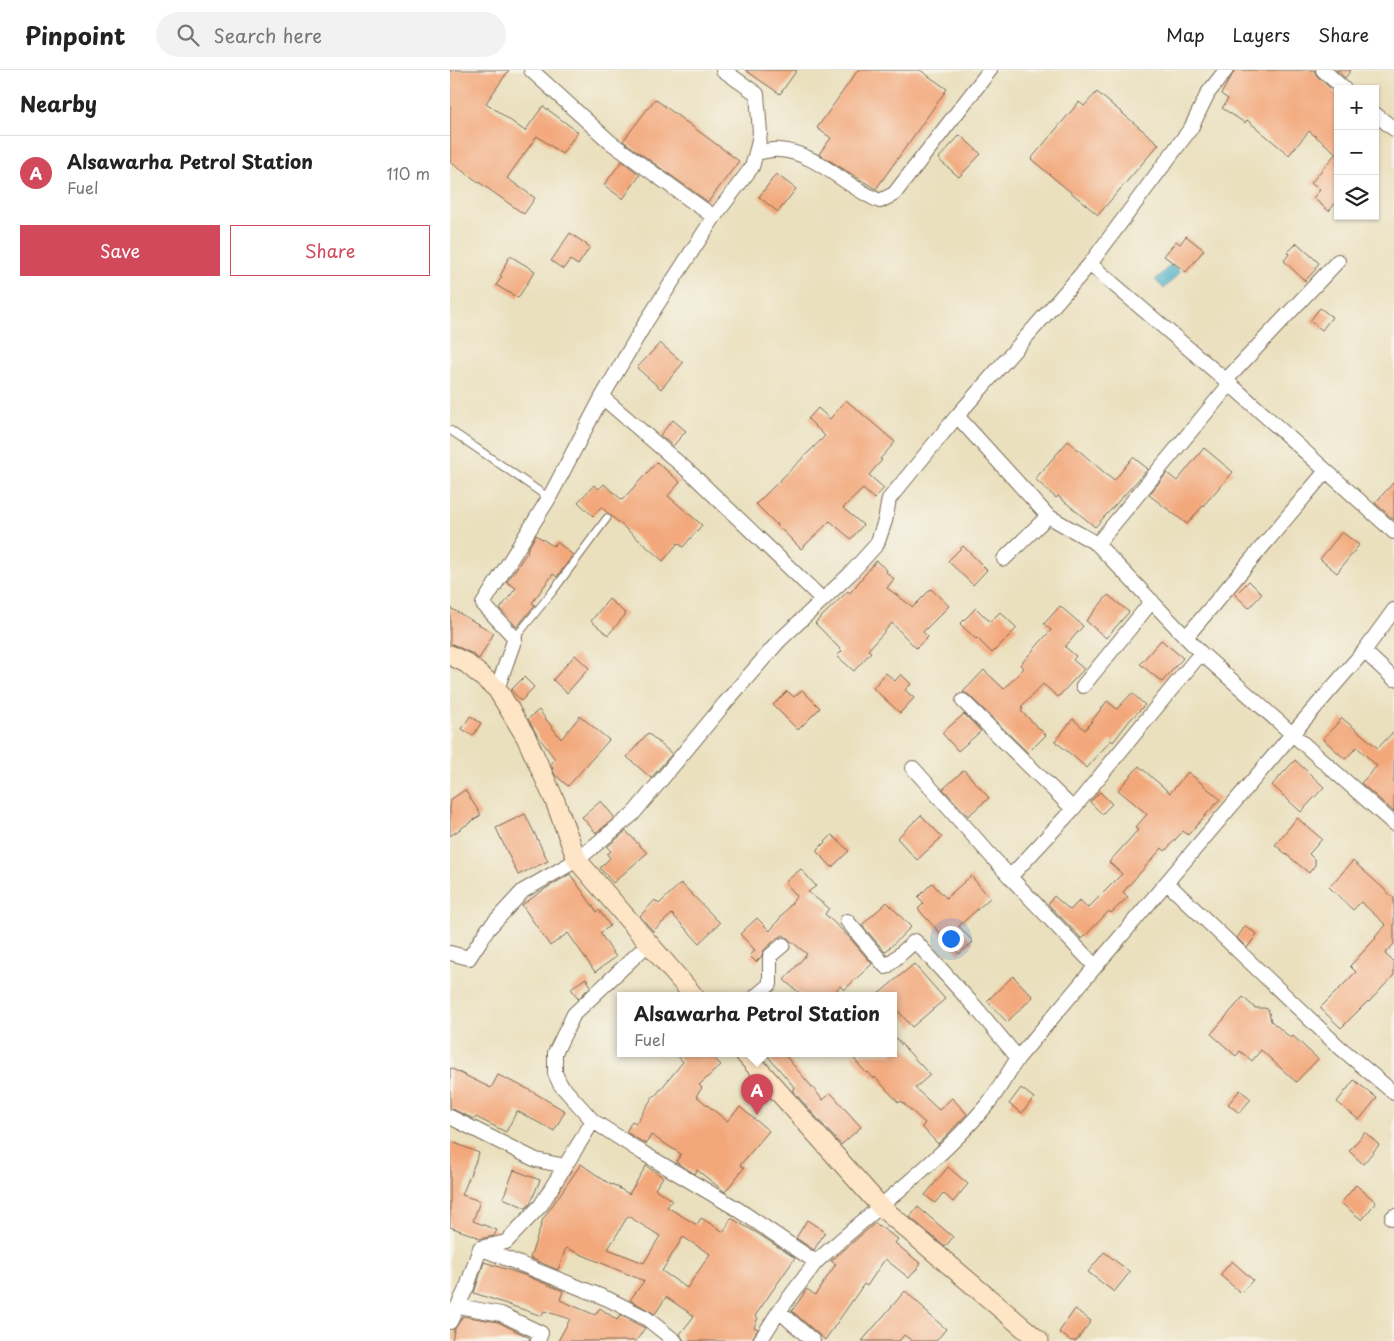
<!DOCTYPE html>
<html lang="en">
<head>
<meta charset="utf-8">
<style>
  :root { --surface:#fff; --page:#f2f2f2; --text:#222; --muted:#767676; --line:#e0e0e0; --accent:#d1495b }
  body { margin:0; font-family:"Playpen Sans",sans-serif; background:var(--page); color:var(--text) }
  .controls { position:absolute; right:15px; top:15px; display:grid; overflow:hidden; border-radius:0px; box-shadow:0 1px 4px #0004 }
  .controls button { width:45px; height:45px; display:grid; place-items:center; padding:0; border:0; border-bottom:1px solid var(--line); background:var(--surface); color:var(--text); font:25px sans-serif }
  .you { position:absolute; left:500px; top:868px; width:18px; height:18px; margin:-12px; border:4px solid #fff; border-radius:50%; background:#1a73e8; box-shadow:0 0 0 8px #1a73e833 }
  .badge { display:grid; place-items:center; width:32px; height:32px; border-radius:50%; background:var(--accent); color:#fff; font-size:16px; font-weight:700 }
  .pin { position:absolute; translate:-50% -41px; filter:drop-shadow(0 1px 2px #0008) }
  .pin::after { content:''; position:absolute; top:26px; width:18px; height:15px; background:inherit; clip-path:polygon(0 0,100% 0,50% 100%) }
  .popup { position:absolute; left:167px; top:922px; width:280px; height:65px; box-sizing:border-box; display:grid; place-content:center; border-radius:0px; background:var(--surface); filter:drop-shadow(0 1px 4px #0005); font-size:16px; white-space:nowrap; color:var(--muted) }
  .popup b { font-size:19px; color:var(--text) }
  .popup::after { content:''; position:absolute; left:50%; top:100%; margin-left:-10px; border:10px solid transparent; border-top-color:var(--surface) }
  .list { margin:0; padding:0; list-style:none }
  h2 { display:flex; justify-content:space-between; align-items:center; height:65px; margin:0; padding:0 20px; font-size:21px }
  h2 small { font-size:16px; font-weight:400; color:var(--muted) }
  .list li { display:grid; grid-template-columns:32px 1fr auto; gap:15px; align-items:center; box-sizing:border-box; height:75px; padding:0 20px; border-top:1px solid var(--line) }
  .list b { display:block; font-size:19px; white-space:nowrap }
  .list p { margin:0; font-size:16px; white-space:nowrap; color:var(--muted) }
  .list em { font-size:16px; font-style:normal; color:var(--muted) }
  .actions { display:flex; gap:10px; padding:15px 20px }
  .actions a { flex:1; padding:11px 0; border:1px solid var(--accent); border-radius:0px; text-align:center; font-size:18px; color:var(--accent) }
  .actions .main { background:var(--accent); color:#fff }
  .icon { flex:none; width:28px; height:28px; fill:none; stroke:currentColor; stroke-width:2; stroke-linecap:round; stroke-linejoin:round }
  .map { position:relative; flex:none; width:944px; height:1271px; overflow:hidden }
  header { display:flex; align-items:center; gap:30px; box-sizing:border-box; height:70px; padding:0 25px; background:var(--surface); border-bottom:1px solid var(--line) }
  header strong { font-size:24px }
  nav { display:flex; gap:28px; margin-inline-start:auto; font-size:18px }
  .search { width:350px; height:45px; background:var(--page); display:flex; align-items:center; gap:12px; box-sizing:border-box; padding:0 18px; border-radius:28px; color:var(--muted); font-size:19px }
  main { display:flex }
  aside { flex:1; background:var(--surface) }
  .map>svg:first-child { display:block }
  .water { fill:#49b0c8; stroke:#426d73 }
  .building { fill:#f3a87c; fill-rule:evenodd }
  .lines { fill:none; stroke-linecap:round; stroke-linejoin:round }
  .lane-casing { stroke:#786a56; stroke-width:9 }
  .street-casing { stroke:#786a56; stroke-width:16 }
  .secondary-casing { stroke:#786a56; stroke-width:21 }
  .lane { stroke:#fff; stroke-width:7 }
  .street { stroke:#fff; stroke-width:14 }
  .secondary { stroke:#fee5c5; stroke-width:19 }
</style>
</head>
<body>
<header>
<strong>Pinpoint</strong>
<div class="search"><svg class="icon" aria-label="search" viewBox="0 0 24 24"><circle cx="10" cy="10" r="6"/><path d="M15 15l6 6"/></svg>Search here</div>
<nav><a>Map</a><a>Layers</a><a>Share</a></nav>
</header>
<main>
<aside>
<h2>Nearby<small></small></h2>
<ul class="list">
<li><span class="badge">A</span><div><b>Alsawarha Petrol Station</b><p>Fuel</p></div><em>110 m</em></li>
</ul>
<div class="actions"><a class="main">Save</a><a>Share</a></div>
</aside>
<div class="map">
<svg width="944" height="1271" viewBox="0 0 944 1271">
  <rect width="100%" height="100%" fill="#f7f3e8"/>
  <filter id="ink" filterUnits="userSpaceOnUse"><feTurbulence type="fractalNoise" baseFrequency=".02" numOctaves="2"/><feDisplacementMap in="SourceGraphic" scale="10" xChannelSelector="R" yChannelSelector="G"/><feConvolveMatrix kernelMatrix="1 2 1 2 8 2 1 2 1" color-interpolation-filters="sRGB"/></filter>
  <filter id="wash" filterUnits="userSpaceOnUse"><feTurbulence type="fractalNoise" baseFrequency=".0096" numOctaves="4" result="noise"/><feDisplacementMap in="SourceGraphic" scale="20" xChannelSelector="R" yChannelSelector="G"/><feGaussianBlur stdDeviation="1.12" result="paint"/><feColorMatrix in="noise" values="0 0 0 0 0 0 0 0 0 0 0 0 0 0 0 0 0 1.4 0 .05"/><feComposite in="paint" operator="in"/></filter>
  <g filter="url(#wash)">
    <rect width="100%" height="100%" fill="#eae0be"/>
    <path class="water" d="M 721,194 L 730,202 L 714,219 L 705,210 Z"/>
    <g id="blocks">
      <path class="building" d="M 0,0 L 59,0 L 36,33 L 75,61 L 93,36 L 128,62 L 112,84 L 87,66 L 57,108 L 85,128 L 74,144 L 0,92 Z
        M 295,0 L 347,0 L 330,24 Z
        M 408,0 L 470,0 L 497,19 L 426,119 L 369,84 L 381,68 L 367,58 Z
        M 785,0 L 864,0 L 867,6 L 888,25 L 888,130 L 879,141 L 863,128 L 870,120 L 861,113 L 886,83 L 859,61 L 839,85 L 797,50 L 795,53 L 772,38 L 778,29 L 771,24 Z
        M 886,0 L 901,0 L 895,8 Z
        M 647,22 L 709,74 L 648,145 L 581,89 L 629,32 L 634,36 Z
        M 205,29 L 289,91 L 258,132 L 173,71 Z
        M 510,65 L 531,84 L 509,107 L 488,89 Z
        M 172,91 L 190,105 L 173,129 L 154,115 Z
        M 326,104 L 346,119 L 328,142 L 309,127 Z
        M 120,163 L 140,177 L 128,195 L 120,190 L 113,199 L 101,191 Z
        M 736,166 L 754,180 L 736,202 L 714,186 L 726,171 L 730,174 Z
        M 847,173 L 869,193 L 865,198 L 866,199 L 855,211 L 834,191 L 839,184 L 837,183 Z
        M 60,186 L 85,201 L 68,228 L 46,215 L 52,207 L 50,206 L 55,197 L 54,196 Z
        M 870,238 L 882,247 L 872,260 L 860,251 Z
        M 210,273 L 233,293 L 211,319 L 187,298 Z
        M 396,330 L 445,372 L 430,389 L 432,390 L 419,405 L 434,418 L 424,429 L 413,419 L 393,438 L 413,455 L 401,469 L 380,451 L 351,479 L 306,434 L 375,366 L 358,349 L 368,338 L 380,349 Z
        M 223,350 L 236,361 L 223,376 L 210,365 Z
        M 618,371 L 664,411 L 683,387 L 698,399 L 645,457 L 608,426 L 606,428 L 585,409 Z
        M 754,378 L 783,402 L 737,454 L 699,425 L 717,403 L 727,411 Z
        M 207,392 L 230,412 L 218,426 L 252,455 L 233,477 L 228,473 L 213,491 L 151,437 L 143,446 L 128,432 L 144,415 L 149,419 L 154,414 L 172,430 Z
        M 944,412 L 944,450 L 925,433 Z
        M 892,462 L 909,475 L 887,503 L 870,489 Z
        M 86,465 L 103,476 L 107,472 L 123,485 L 107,507 L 103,504 L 82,533 L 85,535 L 67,557 L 50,539 L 66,518 L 57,512 L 78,481 L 77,480 Z
        M 513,476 L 537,500 L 523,515 L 498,491 Z
        M 426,491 L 437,500 L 436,502 L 444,509 L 437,518 L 463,537 L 481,519 L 499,536 L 473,562 L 478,567 L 466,578 L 442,553 L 418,580 L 421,582 L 404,601 L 387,586 L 392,581 L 365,553 L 398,521 L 400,523 Z
        M 799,511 L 812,524 L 799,538 L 785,525 Z
        M 658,525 L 679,542 L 656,568 L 636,551 Z
        M 159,529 L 176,544 L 158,565 L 141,551 Z
        M 610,536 L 633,556 L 615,577 L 626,586 L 623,590 L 634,599 L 608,627 L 593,614 L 571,637 L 573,639 L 571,641 L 596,665 L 578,683 L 519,625 L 513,622 L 534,600 L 554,619 L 574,598 L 570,595 L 601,560 L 594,554 Z
        M 0,538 L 44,563 L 29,589 L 21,583 L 0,573 Z
        M 526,538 L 540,552 L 550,542 L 567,558 L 542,583 L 527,568 L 526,569 L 510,554 Z
        M 711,570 L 733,588 L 712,612 L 690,594 Z
        M 125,585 L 139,598 L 117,623 L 103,610 Z
        M 436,603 L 445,611 L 451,604 L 461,614 L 455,620 L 464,628 L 450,643 L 423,618 Z
        M 74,607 L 84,617 L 71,631 L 61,620 Z
        M 352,620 L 370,638 L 348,660 L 323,635 L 337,621 L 344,627 Z
        M 682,623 L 695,635 L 680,650 L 663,672 L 661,670 L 637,698 L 605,671 L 623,649 L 635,660 L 657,631 L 667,639 Z
        M 89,640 L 111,669 L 130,646 L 159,670 L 118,716 L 105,705 L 101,694 L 105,689 L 87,665 L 78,649 Z
        M 514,644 L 531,661 L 508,681 L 492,663 Z
        M 20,646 L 31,653 L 23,666 L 12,659 Z
        M 892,648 L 928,678 L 944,661 L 944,742 L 911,713 L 927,696 L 907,677 L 895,689 L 873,669 Z
        M 198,663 L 222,684 L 201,708 L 177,687 Z
        M 845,690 L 874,717 L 851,742 L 822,715 Z
        M 689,696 L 720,723 L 738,702 L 770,729 L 738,765 L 733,761 L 715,781 L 712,778 L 673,822 L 678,827 L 661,843 L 659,841 L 632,869 L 598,834 L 604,826 L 620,840 L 630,830 L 638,838 L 672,804 L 659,792 L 688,760 L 685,758 L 697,744 L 668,720 Z
        M 514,700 L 539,728 L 518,746 L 493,719 Z
        M 15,720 L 31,745 L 0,766 L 0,730 Z
        M 650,722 L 662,734 L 652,744 L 640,732 Z
        M 151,731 L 165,748 L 146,763 L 132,747 Z
        M 75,744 L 98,791 L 68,805 L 46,758 Z
        M 471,745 L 492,767 L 467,790 L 447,768 Z
        M 847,748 L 872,769 L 859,784 L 865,790 L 865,795 L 859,803 L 825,775 Z
        M 176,761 L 197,783 L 163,813 L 150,798 L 160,788 L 157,784 L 161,781 L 157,777 Z
        M 382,765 L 399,781 L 382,797 L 366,781 Z
        M 903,791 L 944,828 L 944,874 L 935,884 L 944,892 L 944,905 L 919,932 L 918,931 L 891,958 L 870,938 L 906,902 L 900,896 L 926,868 L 925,867 L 936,855 L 911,832 L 903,840 L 879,817 Z
        M 351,799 L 366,816 L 358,822 L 379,838 L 375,844 L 399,867 L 422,894 L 394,920 L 390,916 L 381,926 L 353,926 L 334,910 L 357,884 L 336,867 L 334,865 L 327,868 L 314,880 L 311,887 L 306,892 L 300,886 L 305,880 L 290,864 L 307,848 L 320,861 L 347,826 L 335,812 Z
        M 120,804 L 147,842 L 149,840 L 160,856 L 150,863 L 166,887 L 145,902 L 118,863 L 100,876 L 72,835 L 95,819 Z
        M 521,806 L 540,828 L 509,856 L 523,872 L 509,884 L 468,839 L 474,833 L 468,827 L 482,813 L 496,828 Z
        M 231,813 L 270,853 L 249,873 L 222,844 L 203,861 L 190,846 L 205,830 L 209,834 Z
        M 437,832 L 461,857 L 435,882 L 412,855 Z
        M 795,856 L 807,864 L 797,878 L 787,868 Z
        M 464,894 L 495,929 L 462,957 L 443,935 L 443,926 L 426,926 Z
        M 563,906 L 583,927 L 557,952 L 537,931 Z
        M 136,908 L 141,916 L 128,929 L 121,918 Z
        M 793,927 L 805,938 L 814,938 L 818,939 L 821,951 L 841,968 L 843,966 L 868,989 L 846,1012 L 811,980 L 802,991 L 790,981 L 786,986 L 761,964 Z
        M 443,965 L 480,1005 L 465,1018 L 489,1040 L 502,1028 L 517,1044 L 488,1074 L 472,1057 L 475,1053 L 451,1031 L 449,1033 L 425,1007 L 424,1009 L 418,1002 L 416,1003 L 400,984 L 443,984 Z
        M 226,984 L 260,984 L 271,995 L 249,1015 L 252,1018 L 246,1026 L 277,1051 L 290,1037 L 319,1061 L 290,1095 L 294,1098 L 275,1122 L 247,1100 L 245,1104 L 226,1092 L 231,1084 L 201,1065 L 196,1074 L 176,1062 L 182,1051 L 186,1053 L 204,1025 L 205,1026 L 233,992 Z
        M 316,984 L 334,984 L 373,1030 L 381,1023 L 411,1057 L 391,1075 L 342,1020 L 345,1018 Z
        M 0,998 L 41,1018 L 48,1005 L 78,1019 L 115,1041 L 104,1061 L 67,1041 L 56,1062 L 26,1047 L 24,1049 L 0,1038 Z
        M 904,1010 L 927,1028 L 909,1050 L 887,1032 Z
        M 571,1018 L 584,1028 L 572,1043 L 559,1034 Z
        M 790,1020 L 801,1029 L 789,1043 L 778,1034 Z
        M 915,1062 L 929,1075 L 913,1094 L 899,1081 Z
        M 0,1071 L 29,1083 L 12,1125 L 30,1131 L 23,1151 L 47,1160 L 44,1166 L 29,1169 L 27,1168 L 28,1167 L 0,1157 Z
        M 131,1094 L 161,1115 L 162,1114 L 179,1124 L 196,1096 L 213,1107 L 205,1119 L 222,1130 L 217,1137 L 247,1155 L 251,1148 L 274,1162 L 281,1148 L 307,1163 L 345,1188 L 305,1246 L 308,1248 L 304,1257 L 308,1259 L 301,1271 L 234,1271 L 230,1264 L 244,1246 L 216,1227 L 205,1244 L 180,1230 L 194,1211 L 116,1178 L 108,1200 L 80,1188 L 93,1149 ZM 178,1146 L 210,1166 L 194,1193 L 158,1179 ZM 233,1167 L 260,1184 L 237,1218 L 212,1201 Z
        M 498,1097 L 518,1114 L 503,1132 L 493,1123 L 485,1133 L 475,1125 Z
        M 64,1100 L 90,1110 L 80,1134 L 76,1138 L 53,1128 Z
        M 906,1115 L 926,1132 L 912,1150 L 891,1133 Z
        M 468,1137 L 503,1167 L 495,1177 L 460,1147 Z
        M 357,1150 L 375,1162 L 364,1180 L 346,1168 Z
        M 425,1153 L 448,1169 L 445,1173 L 471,1194 L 459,1208 L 435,1189 L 417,1216 L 414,1214 L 375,1270 L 342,1241 L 357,1219 L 365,1225 L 386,1194 L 381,1191 Z
        M 654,1182 L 680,1202 L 664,1222 L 638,1202 Z
        M 782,1191 L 803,1210 L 791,1223 L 770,1205 Z
        M 34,1192 L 74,1205 L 113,1221 L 110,1230 L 145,1245 L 150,1238 L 167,1250 L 170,1245 L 195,1258 L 186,1271 L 108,1271 L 120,1249 L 94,1241 L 92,1246 L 24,1223 Z
        M 455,1221 L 475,1239 L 474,1240 L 496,1259 L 486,1271 L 462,1271 L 454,1265 L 449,1271 L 412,1271 Z
        M 625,1239 L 641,1251 L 626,1271 L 621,1271 L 609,1262 Z
        M 13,1246 L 48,1252 L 80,1268 L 79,1271 L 2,1271 L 4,1260 Z"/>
    </g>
  </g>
  <g filter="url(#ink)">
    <use href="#blocks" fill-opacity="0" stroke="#786a56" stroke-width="1"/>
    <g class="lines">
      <g class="lane-casing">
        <path id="lane" d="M 0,360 L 99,428
          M 65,568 L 103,521 L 157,448"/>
      </g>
      <g class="street-casing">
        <path id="street" d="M 81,0 L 160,72 L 264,147 L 302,97 L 308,75 L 310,63 L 307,24 L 273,0
          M 873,0 L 894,19
          M 925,44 L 944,59
          M 306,83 C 313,82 322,79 329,80 C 366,82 397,118 430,131 L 444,124 L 540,0
          M 640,194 L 780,314 L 944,462
          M 776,310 L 888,191
          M 152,327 L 244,406 L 373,530
          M 507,346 L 598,446 L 647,474 L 751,583 L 944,754
          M 647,474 L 780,314
          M 554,489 L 598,446
          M 737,566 L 876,401
          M 914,581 L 944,609
          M 633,616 L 702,531
          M 47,619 L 65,568 L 33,534 L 99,428 L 152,327 L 196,252 L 264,147
          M 513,631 L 623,739
          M 463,698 L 560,807 L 645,896
          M 560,807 L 623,739 L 751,583
          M 717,813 L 887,975 L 944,1023
          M 397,851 L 436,897 L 465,871 L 528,940 L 568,988
          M 198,874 L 124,944 L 105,983 L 105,1003 L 110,1014 L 143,1051 L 193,1083 L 289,1140 L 366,1192 C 423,1140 486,1095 536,1036 C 548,1022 557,1004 568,988 L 843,663 L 914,581 L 944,540
          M 0,883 L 19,888 L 38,859 L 73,821 L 127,790 L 183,744 L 275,633 L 329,571 L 400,504 L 427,474 L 435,451 L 439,429 L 507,346 L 640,194 L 741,58 L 758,23 L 776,0
          M 306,926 L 320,914 L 320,886 L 333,875
          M 0,1047 L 86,1090 L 115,1096 L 143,1051
          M 942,1148 L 944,1146
          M 30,1178 L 158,1229 L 196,1248 L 225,1271
          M 8,1236 L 51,1244 L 91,1263 L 88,1271
          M 329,1241 L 363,1271
          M 0,1252 L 17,1217 L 30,1178 L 56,1172 L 91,1135 L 115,1096
          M 310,1271 L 329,1241 L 366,1192"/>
      </g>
      <g class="secondary-casing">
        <path id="secondary" d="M 0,585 L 16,593 L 47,619 L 76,667 L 105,731 L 127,790 L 244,926
          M 295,984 L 431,1137 L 589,1271"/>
      </g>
      <use href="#lane" class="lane"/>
      <use href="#street" class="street"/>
      <use href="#secondary" class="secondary"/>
    </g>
  </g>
</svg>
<div class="controls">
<button>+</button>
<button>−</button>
<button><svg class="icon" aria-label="layers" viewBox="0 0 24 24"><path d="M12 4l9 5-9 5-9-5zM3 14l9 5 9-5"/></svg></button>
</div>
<div class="you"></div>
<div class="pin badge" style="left:307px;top:1045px">A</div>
<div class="popup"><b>Alsawarha Petrol Station</b>Fuel</div>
</div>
</main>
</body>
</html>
